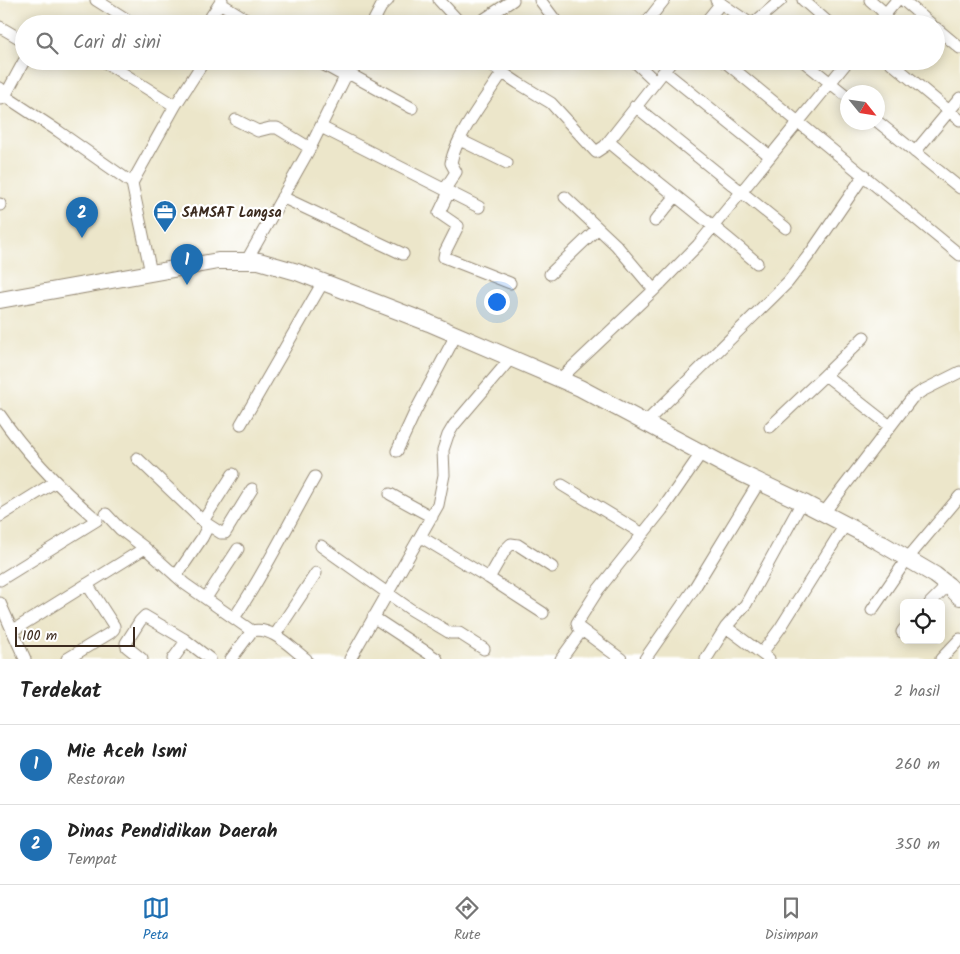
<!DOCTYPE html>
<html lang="id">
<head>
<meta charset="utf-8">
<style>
  :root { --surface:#fff; --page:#f2f2f2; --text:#222; --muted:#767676; --line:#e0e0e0; --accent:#1f6fb2 }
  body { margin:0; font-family:Kalam,sans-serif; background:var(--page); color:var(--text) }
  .controls { position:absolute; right:15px; bottom:15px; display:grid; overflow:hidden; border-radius:8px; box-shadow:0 2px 12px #0003 }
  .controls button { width:45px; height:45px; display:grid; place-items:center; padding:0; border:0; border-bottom:1px solid var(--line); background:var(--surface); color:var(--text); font:25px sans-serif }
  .compass { position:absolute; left:840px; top:85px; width:45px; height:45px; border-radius:50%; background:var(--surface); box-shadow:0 2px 12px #0003; rotate:120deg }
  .scale { position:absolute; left:15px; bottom:12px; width:120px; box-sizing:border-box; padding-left:5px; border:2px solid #3b2a1e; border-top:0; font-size:14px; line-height:18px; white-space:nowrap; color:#3b2a1e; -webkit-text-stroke:4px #fff; paint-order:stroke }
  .you { position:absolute; left:496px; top:301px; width:18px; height:18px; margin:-12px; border:4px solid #fff; border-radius:50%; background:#1a73e8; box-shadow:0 0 0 8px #1a73e833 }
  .badge { display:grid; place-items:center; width:32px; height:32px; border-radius:50%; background:var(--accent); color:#fff; font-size:16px; font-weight:700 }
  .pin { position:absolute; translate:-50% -41px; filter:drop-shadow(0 1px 2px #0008) }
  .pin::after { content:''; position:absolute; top:26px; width:18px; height:15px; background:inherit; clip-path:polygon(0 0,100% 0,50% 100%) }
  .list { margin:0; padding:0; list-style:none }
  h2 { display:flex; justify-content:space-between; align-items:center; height:65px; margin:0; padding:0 20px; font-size:21px }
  h2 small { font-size:16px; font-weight:400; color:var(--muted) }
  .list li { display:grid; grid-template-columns:32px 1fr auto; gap:15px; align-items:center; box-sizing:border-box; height:80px; padding:0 20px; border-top:1px solid var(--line) }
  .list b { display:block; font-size:19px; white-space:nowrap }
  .list p { margin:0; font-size:16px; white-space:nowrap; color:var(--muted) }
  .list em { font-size:16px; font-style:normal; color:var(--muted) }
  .icon { flex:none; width:28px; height:28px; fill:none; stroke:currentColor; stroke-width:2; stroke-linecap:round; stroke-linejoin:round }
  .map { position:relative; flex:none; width:960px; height:659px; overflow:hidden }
  .search { position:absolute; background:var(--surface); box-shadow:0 2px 12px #0003; left:15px; right:15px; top:15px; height:55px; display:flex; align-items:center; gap:12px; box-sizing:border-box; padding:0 18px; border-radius:28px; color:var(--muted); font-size:19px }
  .sheet { height:225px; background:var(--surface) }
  nav { display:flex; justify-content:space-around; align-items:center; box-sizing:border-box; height:70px; border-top:1px solid var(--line); background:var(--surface); font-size:14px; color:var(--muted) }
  nav a { display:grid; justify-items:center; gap:2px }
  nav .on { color:var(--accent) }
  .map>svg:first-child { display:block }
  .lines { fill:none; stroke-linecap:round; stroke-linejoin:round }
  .minor-casing { stroke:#948874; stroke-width:13 }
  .highway-casing { stroke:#948874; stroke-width:18 }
  .minor { stroke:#fff; stroke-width:11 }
  .highway { stroke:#fff; stroke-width:16 }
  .labels { text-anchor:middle; stroke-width:4.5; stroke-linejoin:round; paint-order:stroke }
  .poi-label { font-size:14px; font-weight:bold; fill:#3b2a1e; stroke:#fff; text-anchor:start }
</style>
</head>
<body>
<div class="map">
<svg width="960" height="659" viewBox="0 0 960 659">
  <rect width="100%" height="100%" fill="#fff"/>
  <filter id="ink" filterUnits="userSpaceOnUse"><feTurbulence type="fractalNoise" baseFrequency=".02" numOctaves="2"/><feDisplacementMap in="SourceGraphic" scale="10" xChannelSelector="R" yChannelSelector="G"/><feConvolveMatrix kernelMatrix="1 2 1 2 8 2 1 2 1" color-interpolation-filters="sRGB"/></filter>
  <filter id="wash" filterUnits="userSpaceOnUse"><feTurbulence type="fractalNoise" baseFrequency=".0096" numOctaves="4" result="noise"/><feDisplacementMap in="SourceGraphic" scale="20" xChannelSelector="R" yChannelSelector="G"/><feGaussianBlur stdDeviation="1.12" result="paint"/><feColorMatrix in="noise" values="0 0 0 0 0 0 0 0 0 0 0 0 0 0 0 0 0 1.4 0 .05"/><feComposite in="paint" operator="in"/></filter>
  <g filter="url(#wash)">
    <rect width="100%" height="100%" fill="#ece6ca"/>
  </g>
  <g filter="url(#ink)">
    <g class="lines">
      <g class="minor-casing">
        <path id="minor" d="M 96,0 L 134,24
          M 439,0 L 461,24
          M 540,0 L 555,20
          M 716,0 L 751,24
          M 803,0 L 830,24
          M 870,0 L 886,14
          M 903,0 L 931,24
          M 220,3 L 254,24
          M 206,24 L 222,0
          M 372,24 L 381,7 L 388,0
          M 477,24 L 513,0
          M 645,24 L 664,0
          M 704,24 L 721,3
          M 753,24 L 781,0
          M 877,24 L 897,0
          M 0,27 L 24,41
          M 936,28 L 960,48
          M 317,61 L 346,77
          M 485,61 L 518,83 L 551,103 L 596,152 L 605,146 L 672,61
          M 634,61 L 655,81
          M 724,61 L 960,255
          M 803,61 L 848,97
          M 889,61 L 960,120
          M 108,64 L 175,106
          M 664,71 L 770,156
          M 348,73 L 412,108
          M 0,88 L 5,96 L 58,131 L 132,183
          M 1,99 L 5,96 L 24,61
          M 635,106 L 786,228
          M 236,120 L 258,131 L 270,128 L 277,128 L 310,148
          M 878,122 L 960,188
          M 321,127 L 479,207
          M 460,140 L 507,163
          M 609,142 C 658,183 709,221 757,263
          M 915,152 L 960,98
          M 445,189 L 456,172 L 451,163 C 455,137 487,96 502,73
          M 449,192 L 439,213 L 458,226 L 445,252 L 444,257 L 510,283
          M 282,197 L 403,254
          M 565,197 L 616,245 L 654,290
          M 0,205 L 0,204
          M 655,221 L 675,197
          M 247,260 L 310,148 L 353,61
          M 151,273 L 132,183 L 175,106 L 204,61
          M 550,274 L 598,228
          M 825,375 L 864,337
          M 560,379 L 654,290 L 698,245 L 848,61
          M 0,415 C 27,455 61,489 97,520 L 0,580
          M 646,422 L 788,282 L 812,251 L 864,175
          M 241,424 L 323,282
          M 770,427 L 825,375 L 890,426
          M 397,451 L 415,412 L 456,335
          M 137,458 L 208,526 L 202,538 L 176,576
          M 562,485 L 643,534
          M 390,494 L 432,517
          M 106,514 L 120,529 L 145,548 L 185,584 L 252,631 C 272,626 291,648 306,659
          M 823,514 L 912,398 L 922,391 L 960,372
          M 0,516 L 55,482
          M 203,521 L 233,474
          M 207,524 L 221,533 L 225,533 L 252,489
          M 421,537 L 489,578 L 543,613
          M 321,546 L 410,609 L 450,633 L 459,633 L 484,649
          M 489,578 L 505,550 L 511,544 L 518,545 L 552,567
          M 206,598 L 238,549
          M 0,603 L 25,659
          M 930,603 L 948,585
          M 872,610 L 907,559 L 960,496
          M 373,617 L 437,659
          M 234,618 C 265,573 288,524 315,477
          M 726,627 L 769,659
          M 12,631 L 145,548
          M 902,632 L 904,629
          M 275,635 L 316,573
          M 762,653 L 781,627 L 845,525
          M 67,659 L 110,633 L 114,629 L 114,626 L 87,584
          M 142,659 L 127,647 L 126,643 L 140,621 L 145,616 L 184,639 L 210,659
          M 173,659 L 186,641
          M 231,659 L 252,631
          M 350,659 L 438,505 L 444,475 L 443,450 L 448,435 L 454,425 L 512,357
          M 561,659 L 582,630
          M 621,659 L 578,627 L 577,623 L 598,590 L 662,510 L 702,452
          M 645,659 L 695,587 L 759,482
          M 706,659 L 726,627 L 746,604 L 802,502
          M 941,659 L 960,639"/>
      </g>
      <g class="highway-casing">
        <path id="highway" d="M 0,300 L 218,261 L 259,261 L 297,272 L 429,323 L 548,374 L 580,388 L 732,469 L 806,504 L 879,542 L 935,575 L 948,585 L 960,597"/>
      </g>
      <use href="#minor" class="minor"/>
      <use href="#highway" class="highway"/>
    </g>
  </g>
  <defs>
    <g id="office-pin" transform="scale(1.25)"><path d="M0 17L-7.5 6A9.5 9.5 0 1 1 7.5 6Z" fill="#1f6fb2" stroke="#fff"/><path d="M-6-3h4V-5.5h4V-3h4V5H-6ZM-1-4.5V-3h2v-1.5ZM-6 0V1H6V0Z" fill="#fff"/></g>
  </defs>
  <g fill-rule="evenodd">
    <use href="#office-pin" x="165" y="212"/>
  </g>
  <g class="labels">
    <g class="poi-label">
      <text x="182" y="217">SAMSAT Langsa</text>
    </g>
  </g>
</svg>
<div class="controls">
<button><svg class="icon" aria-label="locate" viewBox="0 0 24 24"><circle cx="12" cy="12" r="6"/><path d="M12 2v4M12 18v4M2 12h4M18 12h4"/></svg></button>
</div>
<svg class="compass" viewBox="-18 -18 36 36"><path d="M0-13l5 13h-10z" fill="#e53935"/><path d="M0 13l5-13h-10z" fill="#767676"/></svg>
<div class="scale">100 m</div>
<div class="you"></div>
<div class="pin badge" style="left:187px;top:285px">1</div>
<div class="pin badge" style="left:82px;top:238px">2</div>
<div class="search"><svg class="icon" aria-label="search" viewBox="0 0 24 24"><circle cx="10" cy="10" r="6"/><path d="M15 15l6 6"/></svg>Cari di sini</div>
</div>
<section class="sheet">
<h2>Terdekat<small>2 hasil</small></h2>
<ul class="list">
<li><span class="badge">1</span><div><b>Mie Aceh Ismi</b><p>Restoran</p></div><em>260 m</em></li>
<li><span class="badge">2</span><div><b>Dinas Pendidikan Daerah</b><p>Tempat</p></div><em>350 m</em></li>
</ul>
</section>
<nav>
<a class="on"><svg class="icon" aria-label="map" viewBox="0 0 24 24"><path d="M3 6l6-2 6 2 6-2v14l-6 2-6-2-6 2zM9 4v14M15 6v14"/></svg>Peta</a>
<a><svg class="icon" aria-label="directions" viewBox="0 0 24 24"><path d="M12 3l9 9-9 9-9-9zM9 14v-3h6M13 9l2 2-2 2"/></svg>Rute</a>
<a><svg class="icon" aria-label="saved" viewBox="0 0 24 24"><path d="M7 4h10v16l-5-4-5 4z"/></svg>Disimpan</a>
</nav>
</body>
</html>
